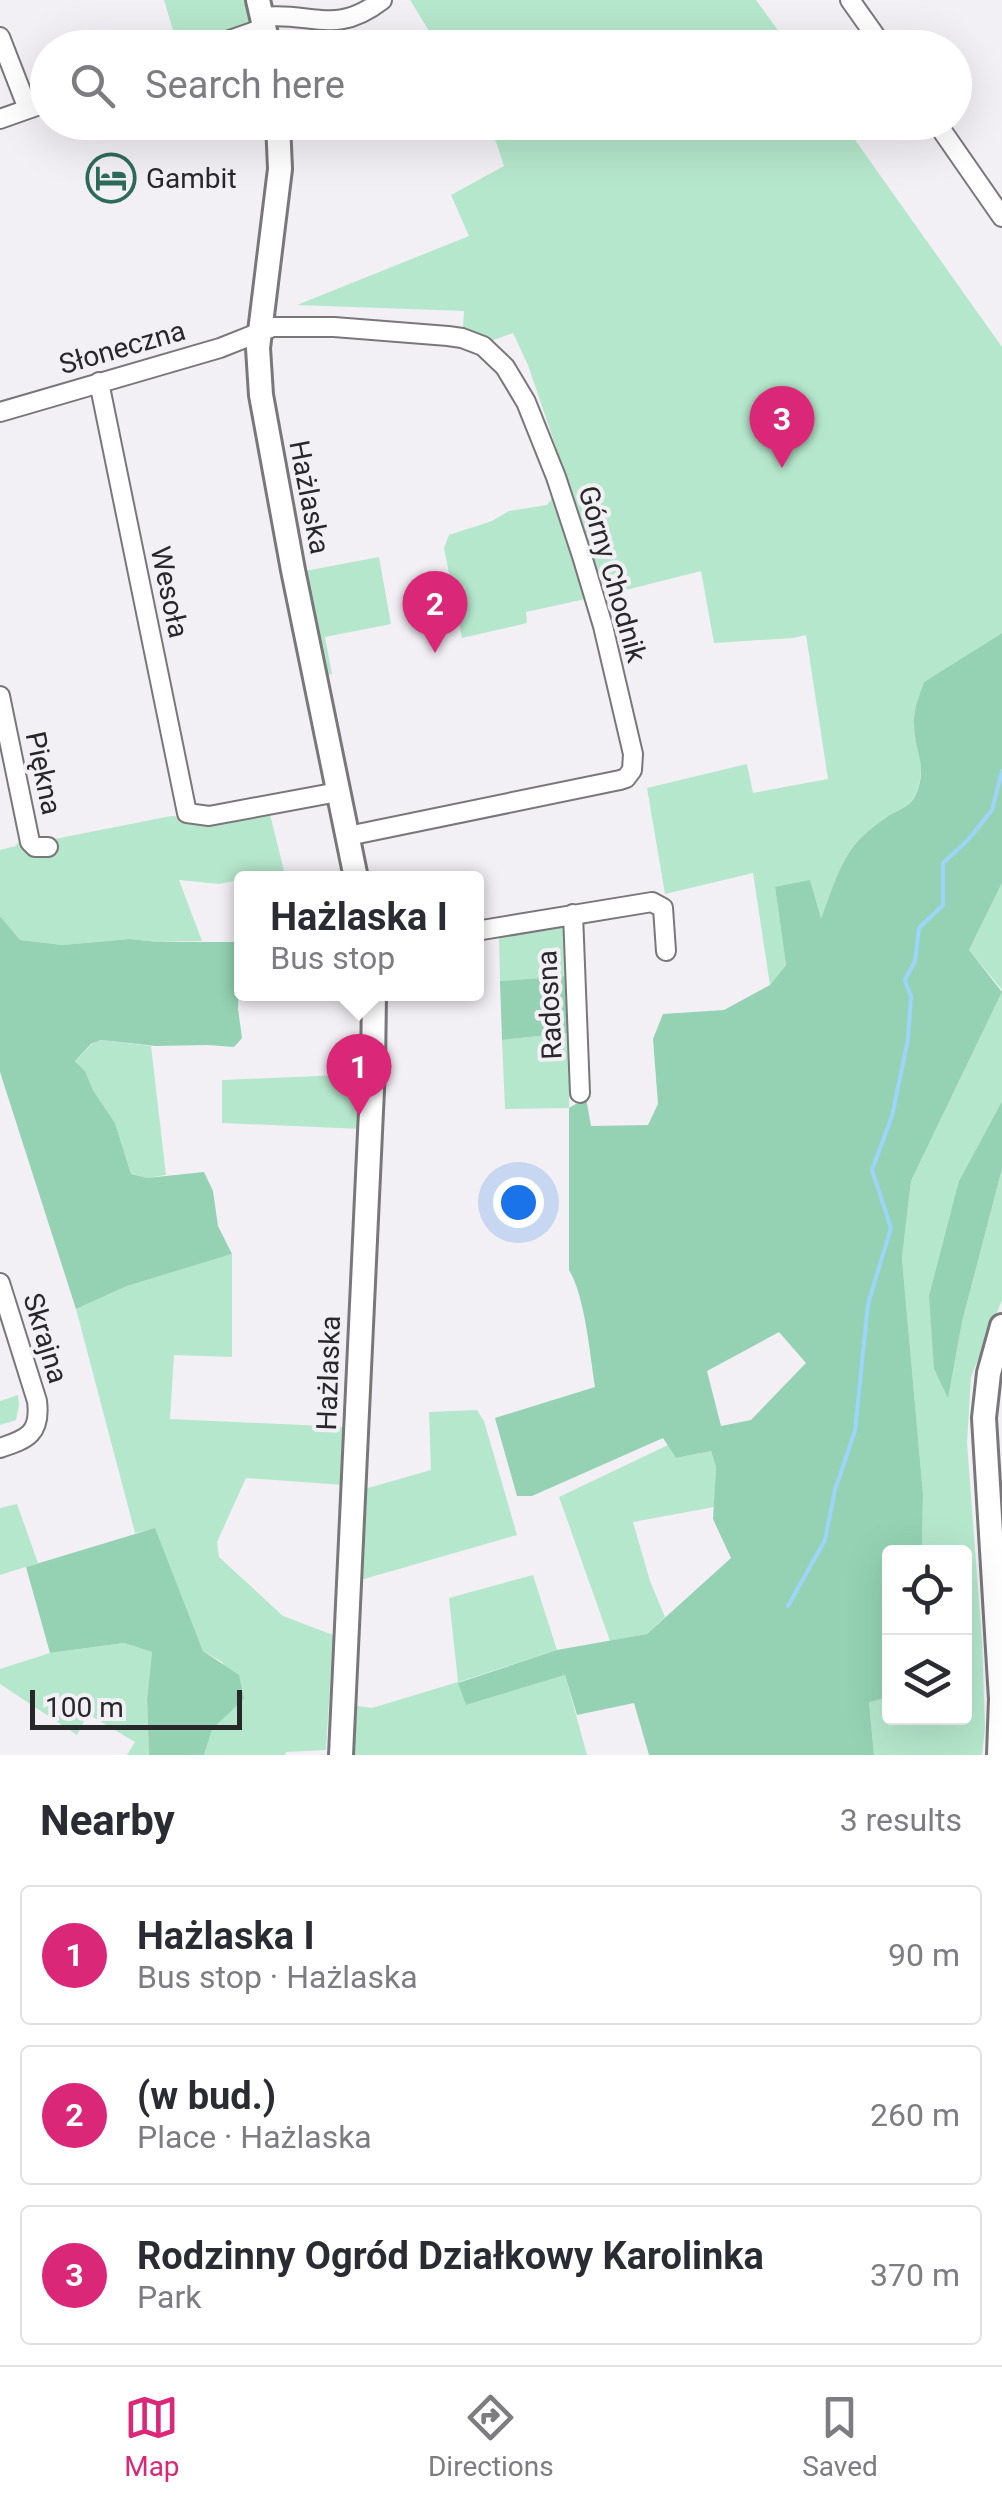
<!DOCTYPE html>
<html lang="en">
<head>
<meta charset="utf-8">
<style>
  :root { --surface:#fff; --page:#f7f7f7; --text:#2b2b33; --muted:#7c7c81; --line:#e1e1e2; --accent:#db2777 }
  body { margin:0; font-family:Roboto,sans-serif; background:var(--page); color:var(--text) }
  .controls { position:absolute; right:30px; bottom:30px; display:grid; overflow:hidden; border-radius:10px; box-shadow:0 10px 40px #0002 }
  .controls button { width:90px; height:90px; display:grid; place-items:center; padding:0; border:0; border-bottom:2px solid var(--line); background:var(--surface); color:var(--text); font:50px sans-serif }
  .scale { position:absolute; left:30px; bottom:25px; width:212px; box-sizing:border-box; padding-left:10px; border:5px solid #282729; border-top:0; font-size:28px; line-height:35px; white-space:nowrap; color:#282729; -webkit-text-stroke:8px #f3f0f5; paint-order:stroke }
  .you { position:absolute; left:518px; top:1202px; width:35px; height:35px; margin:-25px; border:8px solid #fff; border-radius:50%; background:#1a73e8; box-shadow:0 0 0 15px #1a73e833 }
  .badge { display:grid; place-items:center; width:65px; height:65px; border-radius:50%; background:var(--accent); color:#fff; font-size:32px; font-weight:700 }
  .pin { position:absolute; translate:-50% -82px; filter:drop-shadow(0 2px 5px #0008) }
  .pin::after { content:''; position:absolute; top:52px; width:35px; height:30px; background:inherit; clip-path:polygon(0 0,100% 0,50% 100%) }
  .popup { position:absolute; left:234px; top:871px; width:250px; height:130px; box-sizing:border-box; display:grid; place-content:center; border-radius:10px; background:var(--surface); filter:drop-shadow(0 2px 8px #0005); font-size:32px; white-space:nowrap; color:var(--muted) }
  .popup b { font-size:38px; color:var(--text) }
  .popup::after { content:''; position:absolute; left:50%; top:100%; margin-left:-20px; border:20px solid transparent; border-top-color:var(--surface) }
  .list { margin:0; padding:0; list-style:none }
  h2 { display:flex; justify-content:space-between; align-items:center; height:130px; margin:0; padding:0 40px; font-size:42px }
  h2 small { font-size:32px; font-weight:400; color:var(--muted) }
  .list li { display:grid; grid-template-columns:65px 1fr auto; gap:30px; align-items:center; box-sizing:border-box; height:140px; margin:0 20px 20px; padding:0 20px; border:2px solid var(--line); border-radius:10px }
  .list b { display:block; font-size:38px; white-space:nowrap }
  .list p { margin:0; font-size:32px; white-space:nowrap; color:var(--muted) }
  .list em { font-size:32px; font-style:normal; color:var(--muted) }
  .icon { flex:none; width:55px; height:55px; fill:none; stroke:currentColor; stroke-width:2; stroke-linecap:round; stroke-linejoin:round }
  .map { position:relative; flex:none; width:1002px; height:1755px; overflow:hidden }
  .search { position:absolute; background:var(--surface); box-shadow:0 10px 40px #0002; left:30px; right:30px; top:30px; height:110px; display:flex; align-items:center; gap:25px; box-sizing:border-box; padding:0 35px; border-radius:55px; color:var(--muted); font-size:38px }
  .sheet { height:610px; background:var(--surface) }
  nav { display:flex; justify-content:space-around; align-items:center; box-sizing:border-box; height:140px; border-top:2px solid var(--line); background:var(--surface); font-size:28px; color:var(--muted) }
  nav a { display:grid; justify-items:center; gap:5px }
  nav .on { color:var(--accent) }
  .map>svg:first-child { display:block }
  .green { fill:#b5e7cc }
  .forest { fill:#94d2b3; fill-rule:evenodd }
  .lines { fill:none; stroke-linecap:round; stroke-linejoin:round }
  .stream { stroke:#9dd5fa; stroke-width:4 }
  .street-casing { stroke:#7a777b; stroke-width:22 }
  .secondary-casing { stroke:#7a777b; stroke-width:28 }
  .street { stroke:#fff; stroke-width:18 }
  .secondary { stroke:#fff; stroke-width:22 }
  .labels { text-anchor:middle; stroke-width:8; stroke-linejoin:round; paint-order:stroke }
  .poi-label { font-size:28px; fill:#282729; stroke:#f3f0f5; text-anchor:start }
  .street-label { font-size:28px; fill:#282729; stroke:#f3f0f5 }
</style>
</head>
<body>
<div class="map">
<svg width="1002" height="1755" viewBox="0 0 1002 1755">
  <rect width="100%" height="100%" fill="#f3f0f5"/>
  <path class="green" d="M 164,0 L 251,0 L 256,16 L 246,27 L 186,47 L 178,47 Z
    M 410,0 L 756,0 L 790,47 L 439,47 Z
    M 484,123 L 843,123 L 1002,347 L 1002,633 L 924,682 C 919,697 913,711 914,727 C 916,754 928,766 915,795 C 909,809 897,810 886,818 C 876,825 864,834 856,843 C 838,864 831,896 821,920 L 775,887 L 786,965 L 770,985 L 753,873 L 665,894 L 647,788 L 747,764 L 753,793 L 828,779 L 806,635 L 793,638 L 714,643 L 701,571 L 606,595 L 528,365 L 513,333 L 491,341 L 463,329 L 464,311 L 297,305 L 469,236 L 451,195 L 504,166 L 496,142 Z
    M 553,497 L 590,598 L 526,612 L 527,623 L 462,638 L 444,548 L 449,535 L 492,521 L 509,511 L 547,505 Z
    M 379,557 L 391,624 L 325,637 L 332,674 L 326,675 L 302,575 L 305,571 Z
    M 269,810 L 284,871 L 219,884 L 179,880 L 202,941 L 158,942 L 129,939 L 63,945 L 20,940 L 0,916 L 0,850 L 16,846 L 22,836 L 38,835 L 50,840 L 171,816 L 186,817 Z
    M 1002,883 L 1002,990 L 969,950 Z
    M 563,923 L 566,976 L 500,981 L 499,935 Z
    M 1002,992 L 1002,1101 L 959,1181 L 934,1369 L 948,1396 L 962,1322 L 1002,1169 L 1002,1300 L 971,1377 L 967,1443 L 982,1641 L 985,1728 L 982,1755 L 874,1755 L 869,1701 L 889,1697 L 890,1718 L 964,1718 L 964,1552 L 922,1552 L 923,1494 L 902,1258 L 911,1181 Z
    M 569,1033 L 569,1108 L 505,1109 L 502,1040 Z
    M 101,1040 L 151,1046 L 166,1175 L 147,1178 L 131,1174 L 115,1123 L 93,1090 L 85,1071 L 75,1061 L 92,1044 Z
    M 364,1074 L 362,1129 L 222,1123 L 222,1080 Z
    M 232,1254 L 232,1357 L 174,1355 L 170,1419 L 345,1427 L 343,1485 L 246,1478 L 217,1542 L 219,1557 L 283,1616 L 333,1635 L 326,1750 L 286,1752 L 285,1755 L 204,1755 L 211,1729 L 244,1699 L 222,1662 L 203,1651 L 155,1529 L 135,1533 L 76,1309 L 127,1286 Z
    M 18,1395 L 19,1405 L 16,1420 L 0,1425 L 0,1401 Z
    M 477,1410 L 484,1421 L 517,1535 L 357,1581 L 361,1490 L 431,1470 L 429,1412 Z
    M 668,1445 L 676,1458 L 711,1451 L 716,1467 L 714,1507 L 633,1522 L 650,1581 L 665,1617 L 647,1634 L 610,1641 L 559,1497 Z
    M 17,1504 L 38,1563 L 0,1575 L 0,1508 Z
    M 533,1575 L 557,1650 L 459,1682 L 466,1705 L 565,1675 L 587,1755 L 348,1755 L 350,1705 L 372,1708 L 458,1682 L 449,1598 Z
    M 124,1643 L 152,1652 L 147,1699 L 149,1755 L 127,1755 L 135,1742 L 88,1714 L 77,1735 L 0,1684 L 0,1669 L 50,1653 Z"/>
  <path class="forest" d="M 1002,633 L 1002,883 L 969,950 L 1002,992 L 911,1181 L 902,1258 L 923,1494 L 922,1552 L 890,1552 L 889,1697 L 869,1702 L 874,1755 L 649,1755 L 634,1703 L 577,1715 L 565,1675 L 466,1705 L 458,1683 L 557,1650 L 647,1634 L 731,1558 L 713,1519 L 716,1467 L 711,1451 L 676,1458 L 663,1438 L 532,1496 L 517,1496 L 495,1418 L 595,1387 C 590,1355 585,1296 569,1270 L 569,1108 L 586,1098 L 591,1126 L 648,1125 L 658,1104 L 653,1039 L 663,1014 L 724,1010 L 770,985 L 786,965 L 775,887 L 810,880 L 821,919 C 831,894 839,862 857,842 C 865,833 877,824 887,817 C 899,809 910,808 916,794 C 928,766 915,753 914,726 C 913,711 919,696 924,682 ZM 779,1332 L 806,1363 L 751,1420 L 721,1426 L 707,1371 Z
    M 0,916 L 20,940 L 63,945 L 129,939 L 158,942 L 241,942 L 242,981 L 239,983 L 238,1009 L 242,1038 L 234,1047 L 208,1045 L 156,1046 L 101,1040 L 91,1044 L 75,1061 L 85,1071 L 93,1090 L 115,1123 L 131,1174 L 147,1178 L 204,1172 L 213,1191 L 218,1226 L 232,1254 L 127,1286 L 76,1309 L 0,1072 Z
    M 566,976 L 569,1033 L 502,1040 L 500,981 Z
    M 1002,1101 L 1002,1169 L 962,1322 L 948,1398 L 934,1369 L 929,1296 L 959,1181 Z
    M 155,1528 L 203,1651 L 239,1675 L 244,1699 L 212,1729 L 204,1755 L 149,1755 L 147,1699 L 152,1652 L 124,1643 L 50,1653 L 26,1567 Z"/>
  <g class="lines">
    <path class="stream" d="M 788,1606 L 825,1540 L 835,1490 L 855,1431 L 868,1304 L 891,1228 L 872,1170 L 892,1116 L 908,1039 L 911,997 L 905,980 L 915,961 L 919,928 L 943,905 L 943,863 L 968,840 L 992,810 L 1002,771"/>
    <g class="street-casing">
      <path id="street" d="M 850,0 L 884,48
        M 262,17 C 311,11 334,37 382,0
        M 0,37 L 28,109
        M 207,48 L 264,28
        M 0,119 L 48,102
        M 936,122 L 1002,217
        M 99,382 L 187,813 L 209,816 L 338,792
        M 0,412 L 220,348 L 273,327 L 334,327 L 448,336 L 462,338 L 483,346 L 505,367 L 526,402 L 556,477 L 582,556 L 603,626 L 633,754 L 632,770 L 626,778 L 620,780 L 348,836
        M 0,696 L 30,842 L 35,847 L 48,847
        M 573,914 L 580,1093
        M 476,931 L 652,902 L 663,908 L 666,951
        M 0,1283 L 37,1401 C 41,1433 28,1439 0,1448"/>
    </g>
    <g class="secondary-casing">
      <path id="secondary" d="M 258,0 L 269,48
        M 278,122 L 280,169 L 258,348 L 261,395 L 293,570 L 356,878
        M 341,1755 L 373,1068 L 374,994
        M 999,1755 L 1001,1699 L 984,1418 L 989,1373 L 1002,1326"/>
    </g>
    <use href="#street" class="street"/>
    <use href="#secondary" class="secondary"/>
  </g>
  <defs>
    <g id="hotel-ring" transform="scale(2.5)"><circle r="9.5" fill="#f3f0f5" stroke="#2d6b58" stroke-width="1.5"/><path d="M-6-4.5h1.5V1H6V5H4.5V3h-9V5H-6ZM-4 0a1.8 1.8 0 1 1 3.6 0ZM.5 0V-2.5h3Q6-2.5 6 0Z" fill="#2d6b58"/></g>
  </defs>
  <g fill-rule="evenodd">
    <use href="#hotel-ring" x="111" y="178"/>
  </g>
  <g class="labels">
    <g class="poi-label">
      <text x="146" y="188">Gambit</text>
    </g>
    <g class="street-label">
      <text transform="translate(122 347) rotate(-16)" y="10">Słoneczna</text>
      <text transform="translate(310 497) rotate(79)" y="10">Hażlaska</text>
      <text transform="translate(613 574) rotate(74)" y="10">Górny Chodnik</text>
      <text transform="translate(170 592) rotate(78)" y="10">Wesoła</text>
      <text transform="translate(44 773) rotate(78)" y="10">Piękna</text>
      <text transform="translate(549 1005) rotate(-93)" y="10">Radosna</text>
      <text transform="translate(46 1338) rotate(73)" y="10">Skrajna</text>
      <text transform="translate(328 1373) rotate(-88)" y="10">Hażlaska</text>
    </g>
  </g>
</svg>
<div class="controls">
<button><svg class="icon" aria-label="locate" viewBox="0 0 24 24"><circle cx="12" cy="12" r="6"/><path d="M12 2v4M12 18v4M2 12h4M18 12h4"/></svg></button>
<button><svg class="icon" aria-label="layers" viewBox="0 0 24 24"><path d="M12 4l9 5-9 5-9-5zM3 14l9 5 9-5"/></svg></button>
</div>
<div class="scale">100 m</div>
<div class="you"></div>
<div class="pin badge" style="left:359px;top:1116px">1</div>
<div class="popup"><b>Hażlaska I</b>Bus stop</div>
<div class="pin badge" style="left:435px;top:653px">2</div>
<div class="pin badge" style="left:782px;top:468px">3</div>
<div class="search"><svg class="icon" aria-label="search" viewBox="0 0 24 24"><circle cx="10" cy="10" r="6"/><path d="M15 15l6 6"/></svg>Search here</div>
</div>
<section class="sheet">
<h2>Nearby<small>3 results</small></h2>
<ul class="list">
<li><span class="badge">1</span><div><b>Hażlaska I</b><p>Bus stop · Hażlaska</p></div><em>90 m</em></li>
<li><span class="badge">2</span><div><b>(w bud.)</b><p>Place · Hażlaska</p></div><em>260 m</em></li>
<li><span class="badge">3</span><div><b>Rodzinny Ogród Działkowy Karolinka</b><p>Park</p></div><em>370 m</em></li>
</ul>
</section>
<nav>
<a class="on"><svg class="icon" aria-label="map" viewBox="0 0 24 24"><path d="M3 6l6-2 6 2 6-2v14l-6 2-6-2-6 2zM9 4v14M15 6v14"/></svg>Map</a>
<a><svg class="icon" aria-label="directions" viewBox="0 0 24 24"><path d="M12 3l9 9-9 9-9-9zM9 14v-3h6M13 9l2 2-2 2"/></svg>Directions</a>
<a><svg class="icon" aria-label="saved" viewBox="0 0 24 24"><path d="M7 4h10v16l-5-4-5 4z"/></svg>Saved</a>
</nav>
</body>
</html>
